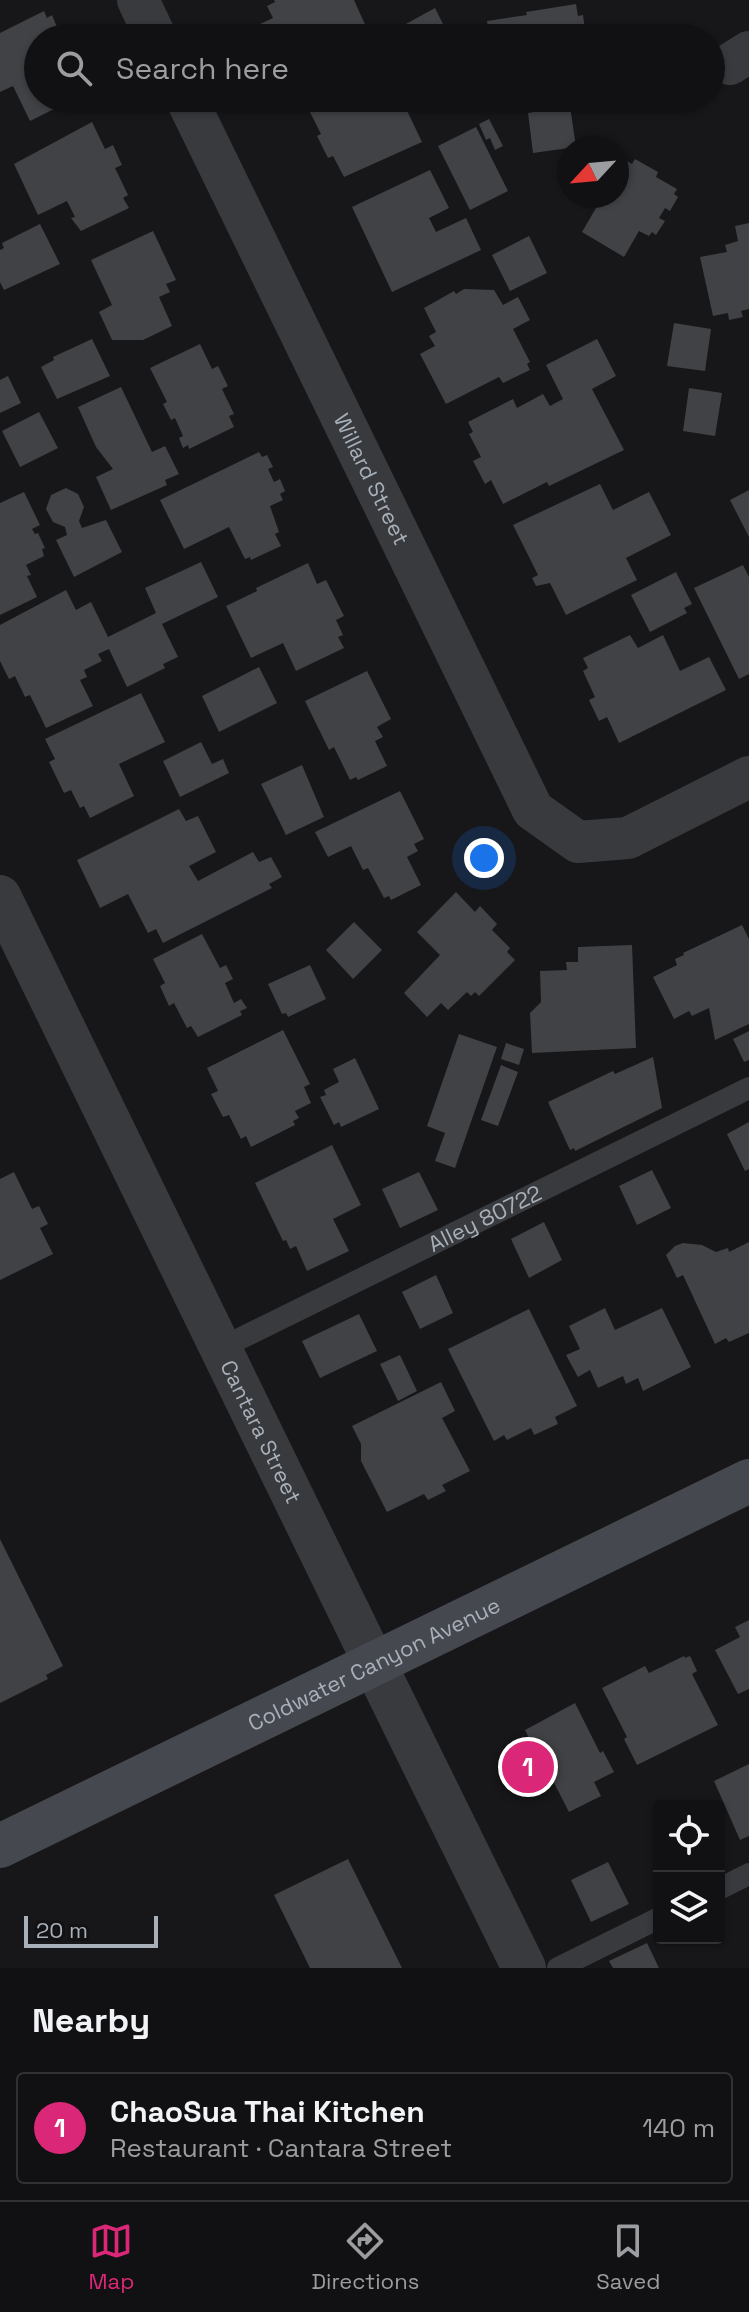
<!DOCTYPE html>
<html lang="en">
<head>
<meta charset="utf-8">
<style>
  :root { --surface:#111113; --page:#1a1a1c; --text:#f1f3f6; --muted:#9c9da0; --line:#303133; --accent:#db2777 }
  body { margin:0; font-family:"Space Grotesk",sans-serif; background:var(--page); color:var(--text) }
  .controls { position:absolute; right:24px; bottom:24px; display:grid; overflow:hidden; border-radius:8px; box-shadow:0 2px 6px #0004 }
  .controls button { width:72px; height:72px; display:grid; place-items:center; padding:0; border:0; border-bottom:2px solid var(--line); background:var(--surface); color:var(--text); font:40px sans-serif }
  .compass { position:absolute; left:557px; top:136px; width:72px; height:72px; border-radius:50%; background:var(--surface); box-shadow:0 2px 6px #0004; rotate:244deg }
  .scale { position:absolute; left:24px; bottom:20px; width:134px; box-sizing:border-box; padding-left:8px; border:4px solid #a8b0ba; border-top:0; font-size:22px; line-height:28px; white-space:nowrap; color:#a8b0ba; -webkit-text-stroke:6px #121214; paint-order:stroke }
  .you { position:absolute; left:484px; top:858px; width:28px; height:28px; margin:-20px; border:6px solid #fff; border-radius:50%; background:#1a73e8; box-shadow:0 0 0 12px #1a73e833 }
  .badge { display:grid; place-items:center; width:52px; height:52px; border-radius:50%; background:var(--accent); color:#fff; font-size:26px; font-weight:700 }
  .pin { position:absolute; translate:-50% -50%; border:4px solid #fff; box-shadow:0 2px 8px #0006 }
  .list { margin:0; padding:0; list-style:none }
  h2 { display:flex; justify-content:space-between; align-items:center; height:104px; margin:0; padding:0 32px; font-size:34px }
  h2 small { font-size:26px; font-weight:400; color:var(--muted) }
  .list li { display:grid; grid-template-columns:52px 1fr auto; gap:24px; align-items:center; box-sizing:border-box; height:112px; margin:0 16px 16px; padding:0 16px; border:2px solid var(--line); border-radius:8px }
  .list b { display:block; font-size:30px; white-space:nowrap }
  .list p { margin:0; font-size:26px; white-space:nowrap; color:var(--muted) }
  .list em { font-size:26px; font-style:normal; color:var(--muted) }
  .icon { flex:none; width:44px; height:44px; fill:none; stroke:currentColor; stroke-width:2; stroke-linecap:round; stroke-linejoin:round }
  .map { position:relative; flex:none; width:749px; height:1968px; overflow:hidden }
  .search { position:absolute; background:var(--surface); box-shadow:0 2px 6px #0004; left:24px; right:24px; top:24px; height:88px; display:flex; align-items:center; gap:20px; box-sizing:border-box; padding:0 28px; border-radius:44px; color:var(--muted); font-size:30px }
  .sheet { height:232px; background:var(--surface) }
  nav { display:flex; justify-content:space-around; align-items:center; box-sizing:border-box; height:112px; border-top:2px solid var(--line); background:var(--surface); font-size:22px; color:var(--muted) }
  nav a { display:grid; justify-items:center; gap:4px }
  nav .on { color:var(--accent) }
  .map>svg:first-child { display:block }
  .building { fill:#414246 }
  .lines { fill:none; stroke-linecap:round; stroke-linejoin:round }
  .service { stroke:#383a3e; stroke-width:22 }
  .minor { stroke:#383a3e; stroke-width:42 }
  .tertiary { stroke:#383a3e; stroke-width:44 }
  .secondary { stroke:#45494f; stroke-width:44 }
  .labels { text-anchor:middle; stroke-width:7; stroke-linejoin:round; paint-order:stroke }
  .street-label { font-size:22px; fill:#a8b0ba; stroke:#121214 }
</style>
</head>
<body>
<div class="map">
<svg width="749" height="1968" viewBox="0 0 749 1968">
  <rect width="100%" height="100%" fill="#171719"/>
  <path class="building" d="M 274,0 L 354,0 L 368,31 L 354,38 L 267,38 L 260,24 L 273,18 L 267,6 L 275,2 Z
    M 576,4 L 578,16 L 583,15 L 586,38 L 490,38 L 487,21 L 527,15 L 526,12 Z
    M 435,8 L 450,38 L 385,38 L 384,36 Z
    M 44,11 L 47,18 L 52,15 L 57,27 L 54,29 L 58,38 L 38,38 L 38,98 L 61,98 L 64,104 L 30,121 L 13,86 L 0,92 L 0,33 Z
    M 310,98 L 401,98 L 422,142 L 344,177 L 333,156 L 328,158 L 317,136 L 321,134 L 309,110 L 315,108 Z
    M 507,98 L 542,98 L 543,104 L 508,109 Z
    M 570,106 L 576,147 L 533,153 L 528,113 Z
    M 489,119 L 503,146 L 495,150 L 490,138 L 486,140 L 479,124 Z
    M 92,122 L 105,149 L 113,145 L 122,165 L 115,168 L 128,195 L 123,198 L 129,208 L 81,231 L 71,218 L 75,217 L 67,201 L 38,215 L 14,164 Z
    M 476,127 L 508,191 L 470,210 L 438,146 Z
    M 617,155 L 632,164 L 635,159 L 658,172 L 656,177 L 677,189 L 674,194 L 678,197 L 670,211 L 665,208 L 659,218 L 665,221 L 656,235 L 652,232 L 649,236 L 639,231 L 624,257 L 582,232 L 596,208 L 585,201 L 582,206 L 573,201 L 575,196 L 617,196 Z
    M 430,170 L 449,208 L 429,218 L 436,232 L 466,218 L 481,250 L 392,292 L 352,207 Z
    M 749,223 L 749,309 L 741,311 L 743,317 L 729,320 L 728,313 L 713,316 L 700,257 L 727,252 L 725,245 L 738,241 L 735,226 Z
    M 40,224 L 60,264 L 4,290 L 0,282 L 0,250 L 4,248 L 2,243 Z
    M 153,231 L 176,280 L 166,284 L 170,292 L 159,297 L 172,326 L 143,340 L 112,340 L 99,312 L 112,305 L 91,260 Z
    M 529,236 L 547,273 L 510,291 L 492,255 Z
    M 464,289 L 494,290 L 503,305 L 518,297 L 530,320 L 513,329 L 530,362 L 527,364 L 530,370 L 503,383 L 499,377 L 446,404 L 420,354 L 435,346 L 429,336 L 436,332 L 424,308 L 454,291 L 456,294 Z
    M 674,323 L 711,329 L 705,371 L 667,366 Z
    M 92,339 L 110,376 L 57,399 L 41,367 L 54,360 L 53,357 Z
    M 597,339 L 616,376 L 592,389 L 624,450 L 549,486 L 547,482 L 503,504 L 491,480 L 485,484 L 473,461 L 481,457 L 469,434 L 473,432 L 468,422 L 513,399 L 517,408 L 543,394 L 550,406 L 563,399 L 546,365 Z
    M 200,344 L 212,369 L 218,366 L 228,386 L 222,389 L 234,414 L 229,416 L 234,427 L 189,449 L 188,445 L 183,448 L 179,438 L 183,436 L 175,418 L 171,420 L 163,404 L 167,402 L 150,368 Z
    M 8,376 L 21,403 L 0,413 L 0,380 Z
    M 121,387 L 152,452 L 165,446 L 179,474 L 165,480 L 167,485 L 111,510 L 96,477 L 113,469 L 96,447 L 78,407 Z
    M 689,388 L 722,393 L 715,436 L 683,431 Z
    M 39,412 L 58,448 L 20,467 L 2,431 Z
    M 259,452 L 262,457 L 267,455 L 273,467 L 268,469 L 274,482 L 280,479 L 285,491 L 280,494 L 283,500 L 270,506 L 279,532 L 275,534 L 281,546 L 251,560 L 250,557 L 245,559 L 229,527 L 184,549 L 160,500 Z
    M 600,484 L 613,510 L 649,492 L 671,535 L 626,558 L 637,580 L 566,615 L 550,583 L 536,586 L 532,578 L 538,575 L 513,525 Z
    M 66,488 L 78,494 L 84,507 L 79,521 L 82,528 L 106,520 L 122,552 L 74,577 L 56,540 L 67,535 L 65,527 L 53,522 L 46,509 L 51,495 Z
    M 749,490 L 749,537 L 730,500 Z
    M 24,492 L 40,525 L 32,529 L 35,534 L 38,533 L 45,548 L 42,549 L 44,556 L 26,565 L 31,575 L 27,576 L 37,597 L 0,615 L 0,503 Z
    M 201,562 L 218,597 L 162,624 L 178,657 L 163,664 L 165,668 L 127,687 L 109,649 L 98,654 L 102,661 L 84,670 L 87,677 L 80,680 L 93,706 L 46,728 L 30,695 L 25,697 L 15,676 L 9,679 L 0,661 L 0,625 L 66,590 L 76,610 L 91,602 L 108,637 L 156,613 L 145,588 Z
    M 308,563 L 317,584 L 326,580 L 344,616 L 336,620 L 343,635 L 338,637 L 344,648 L 296,671 L 283,643 L 251,658 L 226,606 L 257,591 L 256,588 Z
    M 743,565 L 749,577 L 749,674 L 739,679 L 694,588 Z
    M 676,572 L 692,604 L 684,608 L 687,613 L 650,632 L 631,595 Z
    M 630,635 L 638,648 L 663,635 L 680,671 L 709,657 L 726,690 L 619,743 L 607,717 L 599,721 L 589,700 L 595,697 L 583,671 L 588,668 L 583,658 Z
    M 259,667 L 277,703 L 219,732 L 202,696 Z
    M 367,671 L 391,719 L 377,727 L 383,737 L 375,741 L 387,766 L 358,780 L 356,777 L 350,780 L 334,747 L 329,750 L 305,701 Z
    M 141,693 L 165,742 L 119,764 L 134,796 L 90,818 L 84,806 L 80,808 L 71,790 L 64,793 L 49,762 L 55,759 L 45,739 Z
    M 201,742 L 212,764 L 223,759 L 229,773 L 180,797 L 163,761 Z
    M 302,765 L 324,817 L 286,835 L 261,784 Z
    M 400,791 L 424,839 L 414,844 L 418,851 L 407,857 L 421,885 L 391,900 L 389,896 L 384,898 L 368,868 L 363,870 L 351,846 L 328,857 L 315,832 Z
    M 179,809 L 186,821 L 198,816 L 216,852 L 189,866 L 198,881 L 253,852 L 259,862 L 271,857 L 282,877 L 269,884 L 272,888 L 163,943 L 156,929 L 148,933 L 128,894 L 100,908 L 77,860 Z
    M 456,892 L 475,912 L 480,906 L 497,924 L 492,930 L 510,948 L 507,952 L 515,960 L 479,996 L 475,992 L 471,996 L 467,992 L 448,1010 L 441,1003 L 427,1017 L 404,993 L 440,955 L 417,932 Z
    M 354,922 L 382,950 L 353,979 L 326,950 Z
    M 742,925 L 749,939 L 749,1024 L 715,1040 L 709,1008 L 692,1016 L 689,1011 L 674,1019 L 653,977 L 677,965 L 675,959 L 684,955 L 683,953 Z
    M 202,934 L 220,968 L 226,965 L 233,979 L 225,983 L 234,1003 L 241,999 L 247,1008 L 240,1011 L 242,1015 L 198,1037 L 191,1026 L 187,1028 L 174,1003 L 169,1006 L 160,986 L 165,983 L 153,959 Z
    M 632,945 L 636,1048 L 532,1053 L 530,1013 L 541,1002 L 540,971 L 567,970 L 566,962 L 578,962 L 578,947 Z
    M 310,965 L 326,999 L 288,1017 L 286,1013 L 282,1014 L 268,984 Z
    M 283,1030 L 310,1084 L 304,1087 L 311,1103 L 295,1111 L 299,1118 L 293,1121 L 295,1125 L 251,1147 L 246,1136 L 241,1139 L 229,1115 L 223,1117 L 211,1094 L 218,1091 L 207,1068 Z
    M 749,1031 L 749,1060 L 744,1062 L 733,1039 Z
    M 459,1034 L 497,1047 L 455,1168 L 435,1161 L 445,1133 L 427,1126 Z
    M 506,1043 L 524,1049 L 519,1065 L 501,1059 Z
    M 653,1057 L 662,1108 L 575,1151 L 574,1148 L 570,1150 L 548,1102 L 613,1071 L 615,1074 Z
    M 355,1058 L 379,1109 L 341,1127 L 339,1122 L 334,1125 L 320,1097 L 326,1095 L 324,1090 L 339,1082 L 333,1069 Z
    M 501,1065 L 518,1072 L 498,1126 L 481,1120 Z
    M 749,1122 L 749,1169 L 745,1171 L 727,1134 Z
    M 332,1145 L 361,1205 L 333,1219 L 349,1251 L 307,1271 L 296,1246 L 290,1249 L 286,1240 L 283,1241 L 255,1183 Z
    M 652,1170 L 671,1208 L 637,1225 L 619,1186 Z
    M 14,1172 L 32,1209 L 39,1206 L 48,1224 L 40,1228 L 53,1254 L 0,1280 L 0,1179 Z
    M 419,1172 L 438,1210 L 400,1228 L 382,1189 Z
    M 544,1222 L 562,1260 L 529,1278 L 511,1239 Z
    M 749,1242 L 749,1333 L 729,1342 L 726,1338 L 715,1344 L 683,1275 L 677,1278 L 666,1255 L 675,1246 L 683,1243 L 702,1245 L 716,1252 L 728,1248 L 729,1252 Z
    M 436,1275 L 453,1313 L 420,1329 L 402,1292 Z
    M 605,1308 L 615,1330 L 662,1308 L 691,1367 L 643,1391 L 638,1378 L 626,1384 L 623,1376 L 598,1388 L 590,1370 L 578,1377 L 566,1355 L 580,1349 L 569,1326 Z
    M 529,1309 L 577,1406 L 555,1417 L 558,1424 L 534,1435 L 531,1428 L 507,1440 L 504,1435 L 494,1441 L 448,1349 Z
    M 359,1314 L 377,1351 L 320,1378 L 302,1341 Z
    M 400,1355 L 417,1391 L 398,1401 L 380,1364 Z
    M 441,1382 L 455,1411 L 442,1418 L 470,1471 L 442,1485 L 446,1491 L 428,1500 L 424,1494 L 387,1512 L 361,1461 L 361,1444 L 352,1426 Z
    M 0,1539 L 63,1666 L 46,1675 L 48,1679 L 0,1703 Z
    M 749,1620 L 749,1689 L 738,1694 L 715,1650 L 740,1637 L 735,1627 Z
    M 684,1656 L 685,1658 L 690,1656 L 697,1671 L 692,1674 L 718,1725 L 637,1765 L 624,1739 L 627,1737 L 602,1688 L 645,1666 L 649,1673 Z
    M 575,1703 L 600,1753 L 603,1751 L 614,1772 L 594,1782 L 601,1796 L 569,1812 L 553,1781 L 528,1794 L 506,1750 L 529,1738 L 525,1730 Z
    M 749,1764 L 749,1836 L 740,1840 L 714,1781 Z
    M 348,1859 L 402,1968 L 310,1968 L 274,1895 Z
    M 608,1862 L 629,1904 L 591,1922 L 571,1880 Z
    M 647,1943 L 659,1968 L 613,1968 L 609,1961 Z"/>
  <g class="lines">
    <g class="service">
      <path id="s1" d="M 221,1348 L 749,1088"/>
      <path d="M 719,1889 L 749,1874"/>
      <path d="M 558,1968 L 659,1918"/>
    </g>
    <g class="minor">
      <path d="M 138,0 L 156,38"/>
      <path d="M 730,64 L 749,52"/>
      <path id="s2" d="M 186,98 L 533,810 L 578,842 L 628,838 L 749,777"/>
      <path id="s3" d="M 0,896 L 375,1665"/>
    </g>
    <path class="tertiary" d="M 375,1665 L 524,1968"/>
    <path class="secondary" id="s4" d="M 0,1846 L 749,1481"/>
  </g>
  <g class="labels">
    <g class="street-label">
      <text dy="8" stroke="none"><textPath href="#s2" startOffset="424">Willard Street</textPath></text>
      <text dy="8" stroke="none"><textPath href="#s1" startOffset="294">Alley 80722</textPath></text>
      <text dy="8" stroke="none"><textPath href="#s3" startOffset="596">Cantara Street</textPath></text>
      <text dy="8" stroke="none"><textPath href="#s4" startOffset="416">Coldwater Canyon Avenue</textPath></text>
    </g>
  </g>
</svg>
<div class="controls">
<button><svg class="icon" aria-label="locate" viewBox="0 0 24 24"><circle cx="12" cy="12" r="6"/><path d="M12 2v4M12 18v4M2 12h4M18 12h4"/></svg></button>
<button><svg class="icon" aria-label="layers" viewBox="0 0 24 24"><path d="M12 4l9 5-9 5-9-5zM3 14l9 5 9-5"/></svg></button>
</div>
<svg class="compass" viewBox="-18 -18 36 36"><path d="M0-13l5 13h-10z" fill="#e53935"/><path d="M0 13l5-13h-10z" fill="#9c9da0"/></svg>
<div class="scale">20 m</div>
<div class="you"></div>
<div class="pin badge" style="left:528px;top:1767px">1</div>
<div class="search"><svg class="icon" aria-label="search" viewBox="0 0 24 24"><circle cx="10" cy="10" r="6"/><path d="M15 15l6 6"/></svg>Search here</div>
</div>
<section class="sheet">
<h2>Nearby<small></small></h2>
<ul class="list">
<li><span class="badge">1</span><div><b>ChaoSua Thai Kitchen</b><p>Restaurant · Cantara Street</p></div><em>140 m</em></li>
</ul>
</section>
<nav>
<a class="on"><svg class="icon" aria-label="map" viewBox="0 0 24 24"><path d="M3 6l6-2 6 2 6-2v14l-6 2-6-2-6 2zM9 4v14M15 6v14"/></svg>Map</a>
<a><svg class="icon" aria-label="directions" viewBox="0 0 24 24"><path d="M12 3l9 9-9 9-9-9zM9 14v-3h6M13 9l2 2-2 2"/></svg>Directions</a>
<a><svg class="icon" aria-label="saved" viewBox="0 0 24 24"><path d="M7 4h10v16l-5-4-5 4z"/></svg>Saved</a>
</nav>
</body>
</html>
